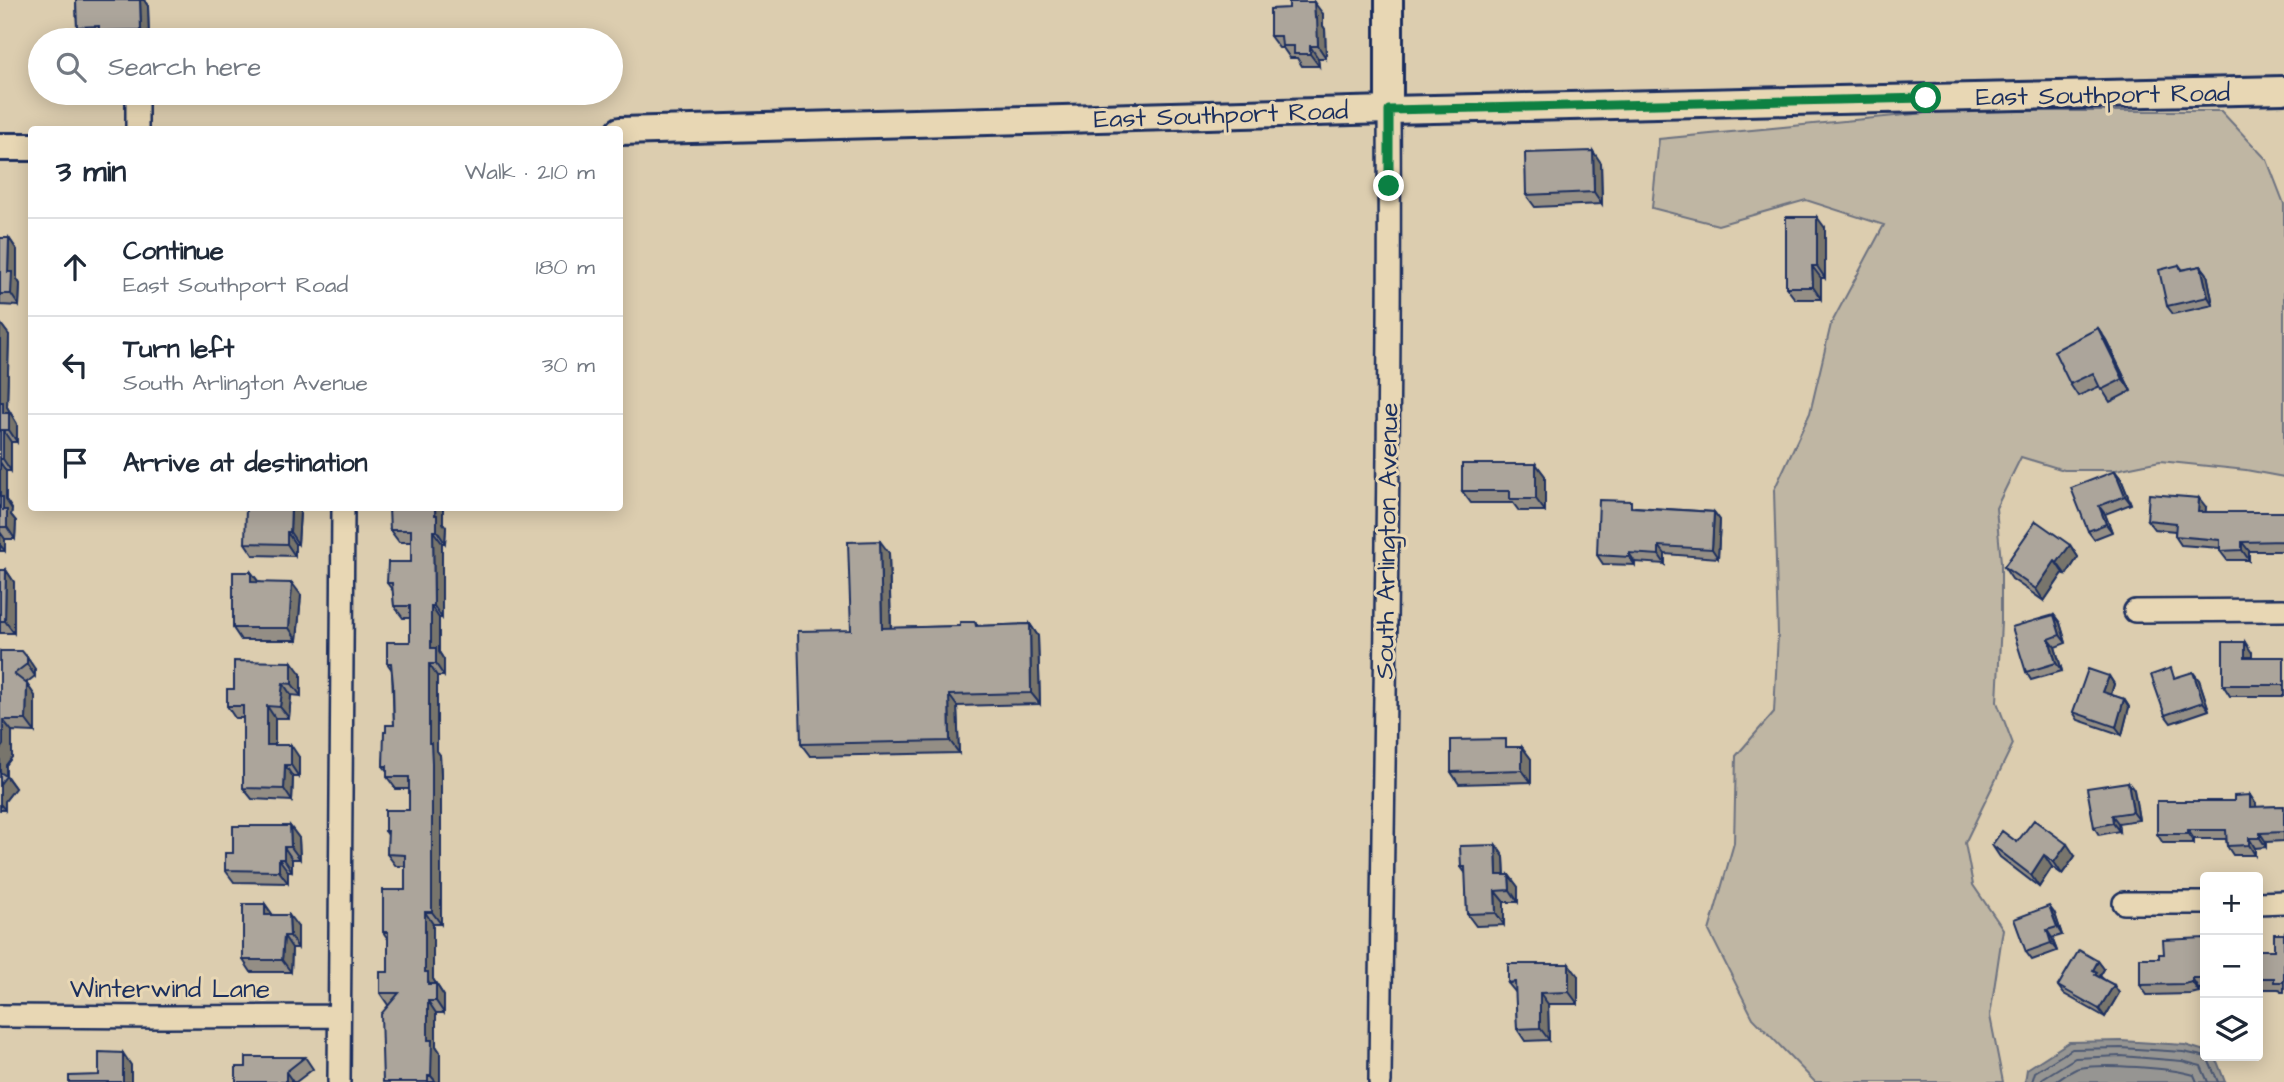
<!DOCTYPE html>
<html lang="en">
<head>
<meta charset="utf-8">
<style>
  :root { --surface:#fff; --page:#f6f6f7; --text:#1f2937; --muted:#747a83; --line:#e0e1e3 }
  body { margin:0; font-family:"Architects Daughter",sans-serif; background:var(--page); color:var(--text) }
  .controls { position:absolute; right:21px; bottom:21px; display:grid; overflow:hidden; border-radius:7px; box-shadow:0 4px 18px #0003 }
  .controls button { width:63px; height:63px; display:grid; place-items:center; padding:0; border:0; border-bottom:2px solid var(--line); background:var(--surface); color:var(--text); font:35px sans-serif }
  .stop { position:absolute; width:21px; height:21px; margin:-16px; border:5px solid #0b8043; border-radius:50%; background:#fff }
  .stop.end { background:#0b8043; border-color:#fff; box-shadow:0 2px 7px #0008 }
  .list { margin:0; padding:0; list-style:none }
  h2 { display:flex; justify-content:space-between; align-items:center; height:91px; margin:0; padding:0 28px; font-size:30px }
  h2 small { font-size:23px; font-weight:400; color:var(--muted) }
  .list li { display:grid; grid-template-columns:46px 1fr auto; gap:21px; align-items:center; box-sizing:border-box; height:98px; padding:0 28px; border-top:2px solid var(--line) }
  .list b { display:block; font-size:26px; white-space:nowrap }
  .list p { margin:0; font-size:23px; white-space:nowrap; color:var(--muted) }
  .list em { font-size:23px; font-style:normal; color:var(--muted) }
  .icon { flex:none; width:38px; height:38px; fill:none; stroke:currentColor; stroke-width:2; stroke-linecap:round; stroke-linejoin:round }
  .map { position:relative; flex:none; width:2284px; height:1082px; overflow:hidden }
  .search { position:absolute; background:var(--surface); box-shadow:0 4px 18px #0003; left:28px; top:28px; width:595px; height:77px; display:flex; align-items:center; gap:18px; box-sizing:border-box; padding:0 24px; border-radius:38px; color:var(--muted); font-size:26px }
  .panel { position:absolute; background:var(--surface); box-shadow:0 4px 18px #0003; left:28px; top:126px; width:595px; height:385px; border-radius:7px }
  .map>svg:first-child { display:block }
  .green { fill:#bfb6a3; stroke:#6d7280; stroke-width:2 }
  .water { fill:#969592; stroke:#656c7d; stroke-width:2 }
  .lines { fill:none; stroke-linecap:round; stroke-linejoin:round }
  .shore { stroke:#4c5873; stroke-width:2 }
  .minor-casing { stroke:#1b2f5e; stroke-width:26 }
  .major-casing { stroke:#1b2f5e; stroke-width:32 }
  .minor { stroke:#e8d7b4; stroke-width:21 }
  .major { stroke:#e8d7b4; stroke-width:26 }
  .wall { fill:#948e85; stroke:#1b2f5e; stroke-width:2 }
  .shaded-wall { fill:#78746c; stroke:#1b2f5e; stroke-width:2 }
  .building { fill:#aca59b; stroke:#1b2f5e; stroke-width:2 }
  .route { stroke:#0b8043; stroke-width:9 }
  .labels { text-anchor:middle; stroke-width:6; stroke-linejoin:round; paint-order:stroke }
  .street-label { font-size:26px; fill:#1b2f5e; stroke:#e8d7b4 }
</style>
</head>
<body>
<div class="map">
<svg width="2284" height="1082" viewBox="0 0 2284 1082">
  <rect width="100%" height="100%" fill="#dccdaf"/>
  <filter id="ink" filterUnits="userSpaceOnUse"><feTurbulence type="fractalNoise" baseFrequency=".0143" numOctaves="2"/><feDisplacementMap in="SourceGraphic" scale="14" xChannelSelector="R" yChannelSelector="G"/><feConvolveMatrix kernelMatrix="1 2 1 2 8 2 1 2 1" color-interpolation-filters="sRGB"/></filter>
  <g filter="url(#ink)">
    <path class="green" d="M 1946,111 L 2221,111 L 2267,160 L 2284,204 L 2284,477 L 2246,470 L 2160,461 L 2116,470 L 2064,470 L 2021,457 L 1996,508 L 2001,562 L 2001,622 L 1997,702 L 2013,744 L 1965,843 L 1973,885 L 2003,929 L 1990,1016 L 2003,1082 L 1815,1082 L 1753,1018 L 1709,931 L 1734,843 L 1736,756 L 1774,712 L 1778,634 L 1774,490 L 1810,413 L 1831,324 L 1884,225 L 1806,200 L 1718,225 L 1652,208 L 1659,139 Z"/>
    <path class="water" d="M 2121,1041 L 2185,1045 L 2205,1051 L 2205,1056 L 2215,1056 L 2225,1082 L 2025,1082 L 2027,1069 L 2069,1042 Z"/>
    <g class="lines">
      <path class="shore" d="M 2032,1082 L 2035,1072 L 2072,1049 L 2121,1048 L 2183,1052 L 2207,1057 L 2218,1082
        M 2041,1082 L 2043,1078 L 2075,1058 L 2121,1056 L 2182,1061 L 2201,1066 L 2208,1082
        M 2055,1082 C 2062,1078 2071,1070 2079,1068 C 2103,1063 2171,1068 2194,1075 L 2197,1082"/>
      <g class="minor-casing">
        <path id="minor" d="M 137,93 L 137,130
          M 2135,611 L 2284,610
          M 2124,903 L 2205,903
          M 2258,903 L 2284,902
          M 0,1016 L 164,1017 L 339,1016
          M 339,1082 L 343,508
          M 1380,1082 C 1383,758 1391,434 1389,110"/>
      </g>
      <g class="major-casing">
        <path id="major" d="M 1389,110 L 1389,0
          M 620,131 L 1389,110 L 2284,90
          M 0,147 L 32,147"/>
      </g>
      <use href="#minor" class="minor"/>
      <use href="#major" class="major"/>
    </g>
    <path class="wall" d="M 76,0 L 144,0 L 148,6 L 149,40 L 105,40 L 104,38 L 86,38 L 77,27 Z
      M 1323,14 L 1323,26 L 1325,29 L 1326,58 L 1318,58 L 1319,66 L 1302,66 L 1297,58 L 1290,58 L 1283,48 L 1279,48 L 1270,36 Z
      M 1601,163 L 1602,204 L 1535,207 L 1526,195 Z
      M 1825,228 L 1825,278 L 1821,278 L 1821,299 L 1795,299 L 1786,287 Z
      M 0,238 L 9,238 L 17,250 L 17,279 L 20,284 L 19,306 L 0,305 Z
      M 2179,265 L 2183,270 L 2201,266 L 2207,274 L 2213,305 L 2173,314 L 2167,306 Z
      M 0,323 L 9,335 L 7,407 L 17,424 L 17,442 L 11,442 L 11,471 L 6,471 L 6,500 L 12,509 L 11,515 L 16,521 L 15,539 L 5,539 L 5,551 L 0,551 Z
      M 2098,328 L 2106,340 L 2131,391 L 2110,402 L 2100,386 L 2078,396 L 2070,384 Z
      M 1536,464 L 1545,476 L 1545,511 L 1519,511 L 1513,503 L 1471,503 L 1462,491 Z
      M 2115,471 L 2121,479 L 2131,504 L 2105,514 L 2112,532 L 2094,539 L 2088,531 Z
      M 1635,507 L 1714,512 L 1720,520 L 1718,558 L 1665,554 L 1665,564 L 1635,562 L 1635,565 L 1603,564 L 1597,555 Z
      M 2206,507 L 2205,512 L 2284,512 L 2284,552 L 2283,551 L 2249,551 L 2249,560 L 2227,560 L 2220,551 L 2220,548 L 2181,545 L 2175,536 L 2175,531 L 2154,529 L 2147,520 Z
      M 300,512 L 298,544 L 295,544 L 295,556 L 253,555 L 245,543 Z
      M 443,523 L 446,527 L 445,543 L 442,543 L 442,618 L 439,618 L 439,652 L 444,660 L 444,676 L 437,676 L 437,751 L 440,755 L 441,775 L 441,924 L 433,924 L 433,979 L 444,996 L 444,1013 L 436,1013 L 436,1046 L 440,1052 L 440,1082 L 383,1082 L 388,1005 L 380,993 L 388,972 L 388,939 L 383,932 L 405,890 L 405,866 L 396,866 L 387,854 L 388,835 L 385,831 L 409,810 L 409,789 L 396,789 L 387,777 L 387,771 L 383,766 L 386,732 L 394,725 L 392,670 L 387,663 L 410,642 L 410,618 L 403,618 L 394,606 L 393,591 L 387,583 L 411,562 L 411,542 L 399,542 L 390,530 Z
      M 2070,545 L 2078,557 L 2066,575 L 2063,573 L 2044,601 L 2012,579 L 2004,567 Z
      M 889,553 L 891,628 L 960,626 L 975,622 L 978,626 L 1030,624 L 1038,636 L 1040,704 L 957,706 L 959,753 L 810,756 L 801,744 L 851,630 Z
      M 0,570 L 6,570 L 14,582 L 14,633 L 0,633 Z
      M 251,572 L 259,582 L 301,595 L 297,640 L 241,640 L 233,628 Z
      M 2054,615 L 2060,623 L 2066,643 L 2055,647 L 2062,671 L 2031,680 L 2026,672 Z
      M 0,651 L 35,669 L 35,676 L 26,683 L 35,696 L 35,732 L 12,731 L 12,757 L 6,765 L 6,775 L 15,788 L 5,801 L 5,810 L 0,810 Z
      M 2252,653 L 2252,657 L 2284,657 L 2284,696 L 2230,696 L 2223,685 Z
      M 301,674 L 301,696 L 291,695 L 289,718 L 275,718 L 275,745 L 299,757 L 299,777 L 293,777 L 292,801 L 252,799 L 243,788 L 243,718 L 235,718 L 227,706 L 234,689 Z
      M 2109,676 L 2114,684 L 2111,695 L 2124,699 L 2129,707 L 2122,735 L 2078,720 L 2073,712 Z
      M 2177,677 L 2199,680 L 2209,710 L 2171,723 L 2165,715 Z
      M 1522,747 L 1531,759 L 1531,782 L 1459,784 L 1451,772 Z
      M 2134,790 L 2139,820 L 2118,823 L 2119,831 L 2099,835 L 2094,827 Z
      M 2234,801 L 2256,804 L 2256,807 L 2284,806 L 2284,841 L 2266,842 L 2266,847 L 2255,848 L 2255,855 L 2233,855 L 2227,846 L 2226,839 L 2194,839 L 2194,843 L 2163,843 L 2157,834 Z
      M 290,826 L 299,838 L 300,859 L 292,859 L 292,871 L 288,871 L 288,883 L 234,882 L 225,870 L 233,853 Z
      M 2017,842 L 2075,856 L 2062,874 L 2052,867 L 2039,887 L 2000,857 L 1992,845 Z
      M 1496,845 L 1504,857 L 1505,875 L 1509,875 L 1518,887 L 1518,902 L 1504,902 L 1504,925 L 1476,926 L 1467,914 L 1466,874 L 1461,867 Z
      M 265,904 L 273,915 L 298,927 L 298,948 L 292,948 L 291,972 L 251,972 L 243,960 Z
      M 2055,914 L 2062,935 L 2052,938 L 2057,951 L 2032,960 L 2026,952 Z
      M 2284,934 L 2284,992 L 2281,992 L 2279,989 L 2258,989 L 2258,950 L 2274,950 Z
      M 2205,938 L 2205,989 L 2199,989 L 2199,992 L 2191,994 L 2147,995 L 2140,985 L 2159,958 L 2164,954 Z
      M 2098,961 L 2104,969 L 2100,976 L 2119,993 L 2105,1017 L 2064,994 L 2058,986 Z
      M 1578,976 L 1578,1004 L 1548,1004 L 1549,1040 L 1525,1041 L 1517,1029 L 1516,993 L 1508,983 Z
      M 305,1057 L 313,1069 L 296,1082 L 236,1082 Z"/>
    <path class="shaded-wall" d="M 140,0 L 144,0 L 148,6 L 149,40 L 141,30 Z
      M 1314,2 L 1323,14 L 1323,26 L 1325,29 L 1326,58 L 1318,46 L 1315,18 Z
      M 1310,46 L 1318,58 L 1319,66 L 1310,54 Z
      M 1593,151 L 1601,163 L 1602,204 L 1594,192 Z
      M 1817,217 L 1825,228 L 1825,278 L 1817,266 Z
      M 9,238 L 17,250 L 17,279 L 20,284 L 19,306 L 11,294 L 8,272 Z
      M 1812,266 L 1821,278 L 1821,299 L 1813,287 Z
      M 2201,266 L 2207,274 L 2213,305 L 2208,297 Z
      M 0,323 L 9,335 L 7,407 L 17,424 L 17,442 L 9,430 L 0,405 Z
      M 2098,328 L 2106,340 L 2131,391 L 2123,379 Z
      M 3,430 L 11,442 L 11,471 L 3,459 Z
      M 0,462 L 6,471 L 6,500 L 12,509 L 11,515 L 16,521 L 15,539 L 7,527 L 0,501 Z
      M 1536,464 L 1545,476 L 1545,511 L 1536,499 Z
      M 2115,471 L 2121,479 L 2131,504 L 2125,496 Z
      M 2199,498 L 2206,507 L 2205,521 L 2198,512 Z
      M 2099,506 L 2105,514 L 2112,532 L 2106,524 Z
      M 291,508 L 297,508 L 300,512 L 298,544 L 290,532 Z
      M 435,508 L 443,508 L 443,523 L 446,527 L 445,543 L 437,531 Z
      M 1714,512 L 1720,520 L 1718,558 L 1712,549 Z
      M 433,531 L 442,543 L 442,618 L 434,606 Z
      M 0,532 L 5,539 L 5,551 L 0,545 Z
      M 287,532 L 295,544 L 295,556 L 287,544 Z
      M 880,541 L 889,553 L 891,640 L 882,628 Z
      M 2242,542 L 2249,551 L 2249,560 L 2242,550 Z
      M 2070,545 L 2078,557 L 2066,575 L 2057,563 Z
      M 1659,546 L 1665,554 L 1665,564 L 1659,555 Z
      M 1629,553 L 1635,562 L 1635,565 L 1629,557 Z
      M 2055,561 L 2063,573 L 2044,601 L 2036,589 Z
      M 6,570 L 14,582 L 14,633 L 5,621 Z
      M 251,572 L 260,584 L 251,582 Z
      M 292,583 L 301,595 L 297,640 L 289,628 Z
      M 431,606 L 439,618 L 439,652 L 444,660 L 444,676 L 436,664 L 431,648 Z
      M 2054,615 L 2060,623 L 2066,643 L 2060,635 Z
      M 1030,624 L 1038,636 L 1040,704 L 1031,693 Z
      M 2049,639 L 2055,647 L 2062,671 L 2056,663 Z
      M 2245,642 L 2252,653 L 2252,667 L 2245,657 Z
      M 27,657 L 35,669 L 35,676 L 27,664 Z
      M 292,662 L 301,674 L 301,696 L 292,684 Z
      M 429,664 L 437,676 L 437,751 L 440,755 L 441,775 L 441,924 L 432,912 L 429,743 Z
      M 2193,672 L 2199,680 L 2209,710 L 2203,702 Z
      M 2109,676 L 2114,684 L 2109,701 L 2103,692 Z
      M 283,683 L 291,695 L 289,718 L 280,707 Z
      M 27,684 L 35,696 L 35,732 L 26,720 Z
      M 949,695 L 957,706 L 959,753 L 950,741 Z
      M 2124,699 L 2129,707 L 2122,735 L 2116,727 Z
      M 267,706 L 275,718 L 275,757 L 267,745 Z
      M 3,720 L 12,731 L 12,757 L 6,765 L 6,776 L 15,788 L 5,801 L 5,810 L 0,804 L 0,749 Z
      M 291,745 L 299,757 L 299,777 L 291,765 Z
      M 1522,747 L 1531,759 L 1531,782 L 1522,770 Z
      M 285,765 L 293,777 L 292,801 L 284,789 Z
      M 2128,782 L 2134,790 L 2139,820 L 2133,812 Z
      M 2250,795 L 2256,804 L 2257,816 L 2250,807 Z
      M 2112,815 L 2118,823 L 2119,831 L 2113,823 Z
      M 290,826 L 299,838 L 300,859 L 291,847 Z
      M 2188,830 L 2194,839 L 2194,843 L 2188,834 Z
      M 2260,833 L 2266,842 L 2266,847 L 2260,838 Z
      M 2249,838 L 2255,848 L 2255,855 L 2249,845 Z
      M 2067,844 L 2075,856 L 2062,874 L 2054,862 Z
      M 1496,845 L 1504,857 L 1505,887 L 1497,875 Z
      M 284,847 L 292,859 L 292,871 L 284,859 Z
      M 2044,855 L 2052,867 L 2039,887 L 2031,875 Z
      M 279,859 L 288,871 L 288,883 L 279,871 Z
      M 1509,875 L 1518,887 L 1518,902 L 1510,890 Z
      M 1495,891 L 1504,902 L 1504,925 L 1496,913 Z
      M 265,904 L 273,916 L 265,915 Z
      M 2049,906 L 2055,914 L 2062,935 L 2057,927 Z
      M 425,912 L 433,924 L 433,979 L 444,996 L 444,1013 L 436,1001 L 425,972 Z
      M 289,915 L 298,927 L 298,948 L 290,936 Z
      M 2047,930 L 2052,938 L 2057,951 L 2051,943 Z
      M 284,936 L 292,948 L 291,972 L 282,960 Z
      M 2098,961 L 2104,969 L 2100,976 L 2103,981 L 2101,983 L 2093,970 Z
      M 1569,964 L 1578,976 L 1578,1004 L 1569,992 Z
      M 2192,978 L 2199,989 L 2199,992 L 2192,982 Z
      M 2114,985 L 2119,993 L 2105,1017 L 2099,1009 Z
      M 1540,993 L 1548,1004 L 1549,1040 L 1540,1028 Z
      M 428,1001 L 436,1013 L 436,1046 L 440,1052 L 440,1082 L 436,1082 L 431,1076 L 428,1040 Z
      M 123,1053 L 131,1065 L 131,1082 L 123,1082 Z
      M 286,1072 L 293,1082 L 286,1082 Z"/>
    <path class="building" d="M 76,0 L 140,0 L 141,30 L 99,31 L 99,26 L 77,27 Z
      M 1289,2 L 1314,2 L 1315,18 L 1317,17 L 1318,46 L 1310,46 L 1310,54 L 1294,54 L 1294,46 L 1282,46 L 1281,36 L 1270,36 L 1270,9 L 1289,8 Z
      M 1593,151 L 1594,192 L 1526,195 L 1525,153 Z
      M 1786,217 L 1817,217 L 1817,266 L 1812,266 L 1813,287 L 1786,287 Z
      M 0,238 L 9,238 L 8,272 L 12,272 L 11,294 L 0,294 Z
      M 2179,265 L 2181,270 L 2201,266 L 2208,297 L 2167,306 L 2159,270 Z
      M 2098,328 L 2123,379 L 2101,390 L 2093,373 L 2070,384 L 2054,351 Z
      M 0,402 L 3,402 L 3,413 L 9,413 L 9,430 L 3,430 L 3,459 L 0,459 Z
      M 1462,464 L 1536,464 L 1536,499 L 1510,499 L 1510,491 L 1462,491 Z
      M 2115,471 L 2125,496 L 2099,506 L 2106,524 L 2088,531 L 2071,488 Z
      M 2149,494 L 2199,498 L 2198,512 L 2284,512 L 2284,550 L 2283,550 L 2283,541 L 2242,542 L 2242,550 L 2220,551 L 2220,540 L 2175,536 L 2176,523 L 2147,520 Z
      M 0,497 L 3,497 L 3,510 L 7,510 L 7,527 L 0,527 Z
      M 1599,500 L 1631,501 L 1631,507 L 1714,512 L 1712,549 L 1659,546 L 1659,555 L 1629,553 L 1629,557 L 1597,555 Z
      M 246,508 L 291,508 L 290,532 L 287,532 L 287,544 L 245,543 Z
      M 389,508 L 435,508 L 435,515 L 437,515 L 437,531 L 433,531 L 434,606 L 431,606 L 431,648 L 436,648 L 436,664 L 429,664 L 429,743 L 431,743 L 432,763 L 432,912 L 425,912 L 425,972 L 428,972 L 428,984 L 436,984 L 436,1001 L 428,1001 L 428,1040 L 432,1040 L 431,1076 L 428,1076 L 428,1082 L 383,1082 L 381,1014 L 399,993 L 380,993 L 380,972 L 388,972 L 388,932 L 383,932 L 383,890 L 405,890 L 405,855 L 387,854 L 388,831 L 385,831 L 385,810 L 409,810 L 409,777 L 387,777 L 387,766 L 383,766 L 384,732 L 386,732 L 386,725 L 394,725 L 393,684 L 391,663 L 387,663 L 387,642 L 410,642 L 410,606 L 394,606 L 392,583 L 387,583 L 388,562 L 411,562 L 411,530 L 390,530 Z
      M 2036,521 L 2070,545 L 2057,563 L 2055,561 L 2036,589 L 2004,567 Z
      M 880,541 L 882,628 L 960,626 L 960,622 L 975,622 L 976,626 L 1030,624 L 1031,693 L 949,695 L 950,741 L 801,744 L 798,631 L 851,630 L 848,542 Z
      M 0,570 L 6,570 L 5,621 L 0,621 Z
      M 233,572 L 251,572 L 251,582 L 292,583 L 289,628 L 233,628 Z
      M 2054,615 L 2060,635 L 2049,639 L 2056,663 L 2026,672 L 2012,627 Z
      M 2223,642 L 2245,642 L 2245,657 L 2284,657 L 2284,685 L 2223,685 Z
      M 0,651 L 22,651 L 27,657 L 27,664 L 14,674 L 27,684 L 26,720 L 3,720 L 3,745 L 0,749 Z
      M 234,661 L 292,662 L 292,684 L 283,683 L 280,707 L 267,706 L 267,745 L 291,745 L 291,765 L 285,765 L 284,789 L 243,788 L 243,706 L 227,706 L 227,689 L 234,689 Z
      M 2171,668 L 2174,678 L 2193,672 L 2203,702 L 2165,715 L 2151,675 Z
      M 2088,669 L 2109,676 L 2103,692 L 2124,699 L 2116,727 L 2073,712 Z
      M 1506,739 L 1506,747 L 1522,747 L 1522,770 L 1451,772 L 1451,740 Z
      M 0,772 L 6,776 L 0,784 Z
      M 2128,782 L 2133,812 L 2112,815 L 2113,823 L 2094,827 L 2087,788 Z
      M 2250,795 L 2250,807 L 2284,806 L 2284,832 L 2260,833 L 2260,838 L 2249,838 L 2249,845 L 2227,846 L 2226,830 L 2188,830 L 2188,834 L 2157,834 L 2157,801 L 2234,801 L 2234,796 Z
      M 2034,820 L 2067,844 L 2054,862 L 2044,855 L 2031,875 L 1992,845 L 2002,831 L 2017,842 Z
      M 233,826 L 290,826 L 291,847 L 284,847 L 284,859 L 279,859 L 279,871 L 225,870 L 225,853 L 233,853 Z
      M 1496,845 L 1497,875 L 1509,875 L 1510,890 L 1495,891 L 1496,913 L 1467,914 L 1465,867 L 1461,867 L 1460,846 Z
      M 243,904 L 265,904 L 265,915 L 289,915 L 290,936 L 284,936 L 282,960 L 243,960 Z
      M 2049,906 L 2057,927 L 2047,930 L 2051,943 L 2026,952 L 2014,919 Z
      M 2274,934 L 2284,934 L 2284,982 L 2274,982 L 2274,978 L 2258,978 L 2258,950 L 2274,950 Z
      M 2205,938 L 2205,978 L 2192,978 L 2192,982 L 2184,984 L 2140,985 L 2140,958 L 2159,958 L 2159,954 L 2164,954 L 2163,940 Z
      M 2079,950 L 2098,961 L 2093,970 L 2097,972 L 2095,975 L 2114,985 L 2099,1009 L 2058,986 Z
      M 1508,964 L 1569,964 L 1569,992 L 1540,993 L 1540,1028 L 1517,1029 L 1515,982 L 1508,983 Z
      M 99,1052 L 123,1053 L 123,1082 L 69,1082 L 69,1076 L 99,1075 Z
      M 246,1057 L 305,1057 L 286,1072 L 286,1082 L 236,1082 L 236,1067 L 246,1067 Z"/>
  </g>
  <g class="lines" filter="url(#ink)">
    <path class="route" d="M 1389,186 L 1389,110 L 1926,98"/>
  </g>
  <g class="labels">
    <g class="street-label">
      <text transform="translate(2103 94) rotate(-1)" y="9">East Southport Road</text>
      <text transform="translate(1221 114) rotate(-2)" y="9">East Southport Road</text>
      <text transform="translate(1386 541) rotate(-89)" y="9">South Arlington Avenue</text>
      <text x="170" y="997">Winterwind Lane</text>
    </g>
  </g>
</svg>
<div class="controls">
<button>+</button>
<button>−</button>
<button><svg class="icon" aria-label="layers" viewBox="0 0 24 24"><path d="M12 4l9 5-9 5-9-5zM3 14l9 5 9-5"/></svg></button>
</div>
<div class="stop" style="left:1926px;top:98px"></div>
<div class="stop end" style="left:1389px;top:186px"></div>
<div class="search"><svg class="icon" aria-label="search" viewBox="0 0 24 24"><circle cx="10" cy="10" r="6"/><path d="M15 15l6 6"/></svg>Search here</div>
<section class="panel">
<h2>3 min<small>Walk · 210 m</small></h2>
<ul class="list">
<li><svg class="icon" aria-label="ahead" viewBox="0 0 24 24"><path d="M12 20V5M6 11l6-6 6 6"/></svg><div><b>Continue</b><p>East Southport Road</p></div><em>180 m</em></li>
<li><svg class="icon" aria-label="left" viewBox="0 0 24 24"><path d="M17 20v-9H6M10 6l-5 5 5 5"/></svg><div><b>Turn left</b><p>South Arlington Avenue</p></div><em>30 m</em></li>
<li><svg class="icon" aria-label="arrive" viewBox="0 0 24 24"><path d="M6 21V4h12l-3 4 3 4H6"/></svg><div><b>Arrive at destination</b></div></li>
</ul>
</section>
</div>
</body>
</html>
